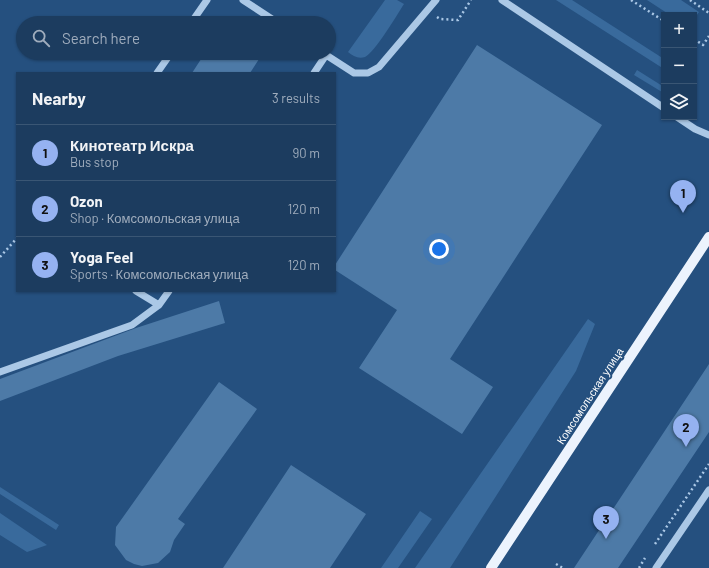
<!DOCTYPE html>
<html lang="en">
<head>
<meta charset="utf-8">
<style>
  :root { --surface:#1c3c5f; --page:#294768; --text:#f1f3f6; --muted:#a0adbd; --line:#3a5674; --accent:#95b2f1 }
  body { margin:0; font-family:Barlow,sans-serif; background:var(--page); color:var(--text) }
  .controls { position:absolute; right:12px; top:12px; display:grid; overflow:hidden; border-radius:0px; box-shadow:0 1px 3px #0004 }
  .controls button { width:36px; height:36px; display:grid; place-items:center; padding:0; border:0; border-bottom:1px solid var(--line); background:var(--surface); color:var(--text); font:20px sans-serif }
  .you { position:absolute; left:439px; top:249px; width:14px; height:14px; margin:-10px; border:3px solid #fff; border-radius:50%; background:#1a73e8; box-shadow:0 0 0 6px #1a73e833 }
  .badge { display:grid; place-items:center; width:26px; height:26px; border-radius:50%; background:var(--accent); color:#111; font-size:13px; font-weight:700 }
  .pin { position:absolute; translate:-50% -33px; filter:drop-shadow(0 1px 2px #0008) }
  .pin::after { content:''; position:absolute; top:21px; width:14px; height:12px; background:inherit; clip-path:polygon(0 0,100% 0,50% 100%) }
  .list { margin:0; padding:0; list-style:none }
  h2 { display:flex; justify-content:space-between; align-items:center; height:52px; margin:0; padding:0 16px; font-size:17px }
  h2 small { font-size:13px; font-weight:400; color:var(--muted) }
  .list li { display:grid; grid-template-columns:26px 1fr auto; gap:12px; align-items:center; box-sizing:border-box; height:56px; padding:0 16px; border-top:1px solid var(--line) }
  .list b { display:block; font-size:15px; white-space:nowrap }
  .list p { margin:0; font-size:13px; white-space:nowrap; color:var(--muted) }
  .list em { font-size:13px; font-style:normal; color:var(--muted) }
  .icon { flex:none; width:22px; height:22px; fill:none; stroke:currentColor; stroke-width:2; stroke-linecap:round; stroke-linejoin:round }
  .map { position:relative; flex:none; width:709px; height:568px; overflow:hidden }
  .search { position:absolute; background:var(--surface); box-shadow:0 1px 3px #0004; left:16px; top:16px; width:320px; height:44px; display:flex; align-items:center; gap:10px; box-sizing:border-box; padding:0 14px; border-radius:22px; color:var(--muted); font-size:15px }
  .panel { position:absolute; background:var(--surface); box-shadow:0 1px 3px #0004; left:16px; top:72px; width:320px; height:220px; border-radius:0px }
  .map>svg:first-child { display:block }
  .green { fill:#396a9c }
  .building { fill:#4d7aa7 }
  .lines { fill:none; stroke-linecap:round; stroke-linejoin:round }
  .path { stroke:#abc8e6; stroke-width:2.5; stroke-dasharray:2 3; stroke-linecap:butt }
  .minor { stroke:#abc8e6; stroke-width:7 }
  .major { stroke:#ecf3fd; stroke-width:10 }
  .labels { text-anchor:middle; stroke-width:4; stroke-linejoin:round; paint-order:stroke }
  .street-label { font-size:11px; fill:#fff; stroke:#25507f }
</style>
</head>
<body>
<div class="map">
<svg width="709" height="568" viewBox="0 0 709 568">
  <rect width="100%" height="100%" fill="#25507f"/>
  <path class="green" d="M 385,0 L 397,0 L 404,4 C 397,15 375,52 365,57 C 358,59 353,56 348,52 Z
    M 556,0 L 572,0 L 664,59 L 664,69 Z
    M 647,0 L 681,0 L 699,12 L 694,19 L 694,15 L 670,15 Z
    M 637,70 L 664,87 L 664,91 L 662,92 L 634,75 Z
    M 588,319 L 595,324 L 576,371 L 450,568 L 415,568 Z
    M 0,487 L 59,525 L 56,530 L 0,494 Z
    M 420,511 L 432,519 L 398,568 L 381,568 Z
    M 0,513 L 47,545 L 27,552 L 0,535 Z"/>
  <path class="building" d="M 477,45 L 602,125 L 450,359 L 493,387 L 462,434 L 359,368 L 397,310 L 335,270 L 335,265 Z
    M 205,53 L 263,53 L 250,73 L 192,73 Z
    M 219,301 L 225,323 L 118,356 L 0,401 L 0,379 L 136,328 Z
    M 709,364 L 709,432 L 618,568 L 574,568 Z
    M 219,382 L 257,409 L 178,519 L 185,524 L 174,540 L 170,552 L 158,563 L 142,566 L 134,564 L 126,560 L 115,545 L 116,527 Z
    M 291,465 L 366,514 L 330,568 L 223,568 Z"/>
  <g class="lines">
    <path class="path" d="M 631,0 L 664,21
      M 690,0 L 709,13
      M 437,17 L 440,19 L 458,20 L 471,0
      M 694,39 L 703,45 L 709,36
      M 0,257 L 17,238
      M 655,544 L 709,464
      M 556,564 L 563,568
      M 639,568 L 645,558"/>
    <path class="minor" d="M 243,0 L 278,23
      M 502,0 L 664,108
      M 191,23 L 207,0
      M 323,53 L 354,73 L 368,73 L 379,67 L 436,0
      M 157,73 L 171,53
      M 314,73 L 326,55
      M 677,117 L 695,129 L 709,135
      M 136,291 L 159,305
      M 0,372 L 132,325 L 159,305 L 169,291
      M 656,568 L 709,490"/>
    <path class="major" d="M 491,568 L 709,237"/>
  </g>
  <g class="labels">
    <g class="street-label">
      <text transform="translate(590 396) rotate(-57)" y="4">Комсомольская улица</text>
    </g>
  </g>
</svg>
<div class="controls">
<button>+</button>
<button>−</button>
<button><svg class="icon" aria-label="layers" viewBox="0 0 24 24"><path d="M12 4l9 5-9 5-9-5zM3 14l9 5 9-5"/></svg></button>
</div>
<div class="you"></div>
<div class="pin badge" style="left:683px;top:213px">1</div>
<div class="pin badge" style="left:686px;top:447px">2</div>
<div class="pin badge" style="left:606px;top:539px">3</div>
<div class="search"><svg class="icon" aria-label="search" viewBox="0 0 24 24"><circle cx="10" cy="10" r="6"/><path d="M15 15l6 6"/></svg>Search here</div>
<section class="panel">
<h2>Nearby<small>3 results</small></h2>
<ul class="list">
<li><span class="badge">1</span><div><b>Кинотеатр Искра</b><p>Bus stop</p></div><em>90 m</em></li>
<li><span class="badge">2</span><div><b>Ozon</b><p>Shop · Комсомольская улица</p></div><em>120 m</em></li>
<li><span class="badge">3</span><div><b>Yoga Feel</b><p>Sports · Комсомольская улица</p></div><em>120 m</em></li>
</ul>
</section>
</div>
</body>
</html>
